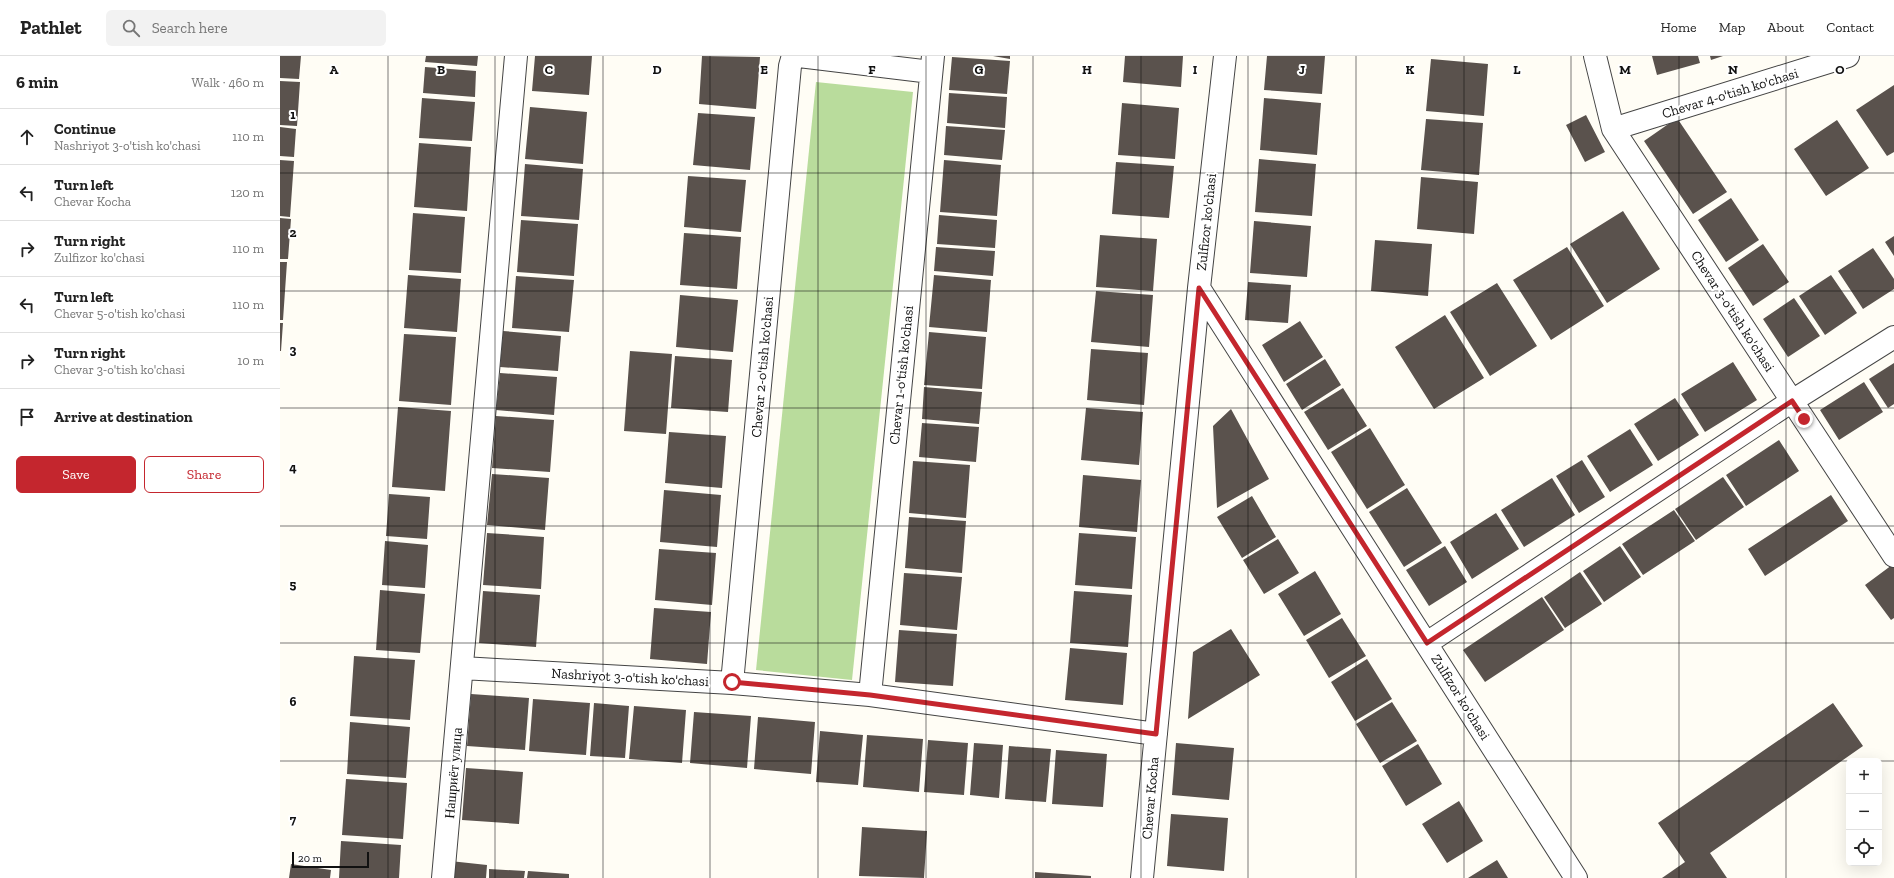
<!DOCTYPE html>
<html lang="en">
<head>
<meta charset="utf-8">
<style>
  :root { --surface:#fff; --page:#f2f2f2; --text:#222; --muted:#767676; --line:#e0e0e0; --accent:#c4262e }
  body { margin:0; font-family:"Zilla Slab",serif; background:var(--page); color:var(--text) }
  .controls { position:absolute; right:12px; bottom:12px; display:grid; overflow:hidden; border-radius:6px; box-shadow:0 4px 16px #0002 }
  .controls button { width:36px; height:36px; display:grid; place-items:center; padding:0; border:0; border-bottom:1px solid var(--line); background:var(--surface); color:var(--text); font:20px sans-serif }
  .scale { position:absolute; left:12px; bottom:10px; width:77px; box-sizing:border-box; padding-left:4px; border:2px solid #111; border-top:0; font-size:11px; line-height:14px; white-space:nowrap; color:#111; -webkit-text-stroke:3px #fff; paint-order:stroke }
  .stop { position:absolute; width:12px; height:12px; margin:-9px; border:3px solid #c4262e; border-radius:50%; background:#fff }
  .stop.end { background:#c4262e; border-color:#fff; box-shadow:0 1px 4px #0008 }
  .list { margin:0; padding:0; list-style:none }
  h2 { display:flex; justify-content:space-between; align-items:center; height:52px; margin:0; padding:0 16px; font-size:17px }
  h2 small { font-size:13px; font-weight:400; color:var(--muted) }
  .list li { display:grid; grid-template-columns:26px 1fr auto; gap:12px; align-items:center; box-sizing:border-box; height:56px; padding:0 16px; border-top:1px solid var(--line) }
  .list b { display:block; font-size:15px; white-space:nowrap }
  .list p { margin:0; font-size:13px; white-space:nowrap; color:var(--muted) }
  .list em { font-size:13px; font-style:normal; color:var(--muted) }
  .actions { display:flex; gap:8px; padding:12px 16px }
  .actions a { flex:1; padding:9px 0; border:1px solid var(--accent); border-radius:6px; text-align:center; font-size:14px; color:var(--accent) }
  .actions .main { background:var(--accent); color:#fff }
  .icon { flex:none; width:22px; height:22px; fill:none; stroke:currentColor; stroke-width:2; stroke-linecap:round; stroke-linejoin:round }
  .map { position:relative; flex:none; width:1614px; height:822px; overflow:hidden }
  header { display:flex; align-items:center; gap:24px; box-sizing:border-box; height:56px; padding:0 20px; background:var(--surface); border-bottom:1px solid var(--line) }
  header strong { font-size:19px }
  nav { display:flex; gap:22px; margin-inline-start:auto; font-size:14px }
  .search { width:280px; height:36px; background:var(--page); display:flex; align-items:center; gap:10px; box-sizing:border-box; padding:0 14px; border-radius:6px; color:var(--muted); font-size:15px }
  main { display:flex }
  aside { flex:1; background:var(--surface) }
  .map>svg:first-child { display:block }
  .forest { fill:#b9dc9c }
  .building { fill:#5a524d }
  .lines { fill:none; stroke-linecap:round; stroke-linejoin:round }
  .minor-casing { stroke:#444; stroke-width:24 }
  .minor { stroke:#fff; stroke-width:22 }
  .route { stroke:#c4262e; stroke-width:5 }
  .grid { fill:none; stroke:#111; stroke-width:1; stroke-opacity:0.55 }
  .labels { text-anchor:middle; stroke-width:4; stroke-linejoin:round; paint-order:stroke }
  .street-label { font-size:14px; fill:#111; stroke:#fff }
  .grid-label { font-size:13px; text-anchor:middle; font-weight:bold; fill:#111; stroke:#fff; stroke-width:4; stroke-linejoin:round; paint-order:stroke }
</style>
</head>
<body>
<header>
<strong>Pathlet</strong>
<div class="search"><svg class="icon" aria-label="search" viewBox="0 0 24 24"><circle cx="10" cy="10" r="6"/><path d="M15 15l6 6"/></svg>Search here</div>
<nav><a>Home</a><a>Map</a><a>About</a><a>Contact</a></nav>
</header>
<main>
<aside>
<h2>6 min<small>Walk · 460 m</small></h2>
<ul class="list">
<li><svg class="icon" aria-label="ahead" viewBox="0 0 24 24"><path d="M12 20V5M6 11l6-6 6 6"/></svg><div><b>Continue</b><p>Nashriyot 3-o'tish ko'chasi</p></div><em>110 m</em></li>
<li><svg class="icon" aria-label="left" viewBox="0 0 24 24"><path d="M17 20v-9H6M10 6l-5 5 5 5"/></svg><div><b>Turn left</b><p>Chevar Kocha</p></div><em>120 m</em></li>
<li><svg class="icon" aria-label="right" viewBox="0 0 24 24"><path d="M7 20v-9h11M14 6l5 5-5 5"/></svg><div><b>Turn right</b><p>Zulfizor ko'chasi</p></div><em>110 m</em></li>
<li><svg class="icon" aria-label="left" viewBox="0 0 24 24"><path d="M17 20v-9H6M10 6l-5 5 5 5"/></svg><div><b>Turn left</b><p>Chevar 5-o'tish ko'chasi</p></div><em>110 m</em></li>
<li><svg class="icon" aria-label="right" viewBox="0 0 24 24"><path d="M7 20v-9h11M14 6l5 5-5 5"/></svg><div><b>Turn right</b><p>Chevar 3-o'tish ko'chasi</p></div><em>10 m</em></li>
<li><svg class="icon" aria-label="arrive" viewBox="0 0 24 24"><path d="M6 21V4h12l-3 4 3 4H6"/></svg><div><b>Arrive at destination</b></div></li>
</ul>
<div class="actions"><a class="main">Save</a><a>Share</a></div>
</aside>
<div class="map">
<svg width="1614" height="822" viewBox="0 0 1614 822">
  <rect width="100%" height="100%" fill="#fffdf5"/>
  <path class="forest" d="M 536,26 L 633,36 L 572,624 L 476,614 Z"/>
  <path class="building" d="M 0,0 L 21,0 L 19,23 L 0,22 Z
    M 146,0 L 198,0 L 197,10 L 145,6 Z
    M 255,0 L 312,0 L 309,39 L 252,35 Z
    M 422,0 L 480,1 L 476,53 L 419,48 Z
    M 713,0 L 730,0 L 730,3 Z
    M 845,0 L 903,0 L 901,31 L 843,26 Z
    M 987,0 L 1045,0 L 1042,38 L 984,34 Z
    M 1372,0 L 1418,0 L 1420,7 L 1377,19 Z
    M 1430,0 L 1443,0 L 1431,4 Z
    M 672,1 L 730,5 L 727,38 L 669,34 Z
    M 1151,3 L 1208,8 L 1204,60 L 1146,55 Z
    M 145,11 L 196,15 L 195,41 L 143,37 Z
    M 0,25 L 20,26 L 17,70 L 0,69 Z
    M 1614,29 L 1614,96 L 1607,100 L 1576,54 Z
    M 669,37 L 727,41 L 725,72 L 667,67 Z
    M 142,42 L 195,46 L 192,85 L 139,82 Z
    M 984,42 L 1041,47 L 1037,99 L 980,94 Z
    M 842,47 L 899,52 L 895,103 L 838,99 Z
    M 250,51 L 307,56 L 303,108 L 245,103 Z
    M 418,57 L 475,61 L 470,114 L 413,109 Z
    M 1306,59 L 1325,96 L 1305,106 L 1286,69 Z
    M 1397,62 L 1447,136 L 1413,158 L 1364,85 Z
    M 1146,63 L 1203,67 L 1199,119 L 1141,114 Z
    M 1557,64 L 1589,112 L 1546,140 L 1514,93 Z
    M 666,70 L 725,74 L 722,104 L 664,99 Z
    M 0,71 L 16,73 L 14,101 L 0,100 Z
    M 139,87 L 191,91 L 187,155 L 134,151 Z
    M 979,103 L 1036,108 L 1032,160 L 975,156 Z
    M 0,104 L 14,105 L 10,161 L 0,160 Z
    M 664,104 L 721,109 L 717,160 L 660,156 Z
    M 836,106 L 894,110 L 889,162 L 832,158 Z
    M 245,108 L 303,113 L 299,164 L 241,160 Z
    M 408,120 L 466,124 L 461,176 L 404,171 Z
    M 1141,121 L 1198,126 L 1194,178 L 1137,173 Z
    M 1451,142 L 1479,184 L 1446,206 L 1418,164 Z
    M 1343,155 L 1380,213 L 1327,247 L 1290,188 Z
    M 133,157 L 185,161 L 181,217 L 129,214 Z
    M 659,159 L 717,164 L 715,192 L 657,188 Z
    M 0,162 L 11,163 L 8,203 L 0,203 Z
    M 241,164 L 298,168 L 294,220 L 237,216 Z
    M 974,165 L 1031,170 L 1027,221 L 970,217 Z
    M 404,177 L 461,181 L 457,233 L 400,229 Z
    M 820,179 L 877,183 L 873,235 L 816,231 Z
    M 1614,180 L 1614,200 L 1605,186 Z
    M 1095,184 L 1152,188 L 1148,240 L 1091,235 Z
    M 1483,188 L 1509,226 L 1473,250 L 1448,212 Z
    M 656,191 L 715,195 L 713,220 L 654,215 Z
    M 1287,191 L 1324,250 L 1271,284 L 1233,224 Z
    M 1593,192 L 1614,223 L 1614,233 L 1583,253 L 1558,215 Z
    M 0,206 L 7,206 L 3,264 L 0,264 Z
    M 128,219 L 181,223 L 177,276 L 124,272 Z
    M 654,219 L 711,224 L 707,276 L 649,271 Z
    M 1551,219 L 1577,257 L 1545,279 L 1519,240 Z
    M 236,220 L 294,224 L 289,276 L 232,272 Z
    M 968,226 L 1011,229 L 1008,267 L 965,264 Z
    M 1217,227 L 1257,290 L 1210,320 L 1170,256 Z
    M 816,235 L 873,239 L 869,291 L 811,286 Z
    M 400,239 L 458,244 L 453,296 L 396,291 Z
    M 1514,242 L 1540,280 L 1508,301 L 1483,263 Z
    M 1165,259 L 1204,322 L 1154,353 L 1115,291 Z
    M 1020,265 L 1043,301 L 1004,326 L 982,289 Z
    M 0,267 L 3,267 L 1,295 L 0,295 Z
    M 223,275 L 281,280 L 278,315 L 220,311 Z
    M 649,276 L 706,281 L 702,333 L 644,329 Z
    M 124,278 L 176,281 L 171,349 L 119,345 Z
    M 811,293 L 868,297 L 864,349 L 807,344 Z
    M 350,295 L 392,298 L 386,378 L 344,375 Z
    M 395,300 L 452,304 L 448,356 L 391,352 Z
    M 1045,303 L 1061,329 L 1022,354 L 1006,328 Z
    M 1453,306 L 1477,344 L 1425,376 L 1401,338 Z
    M 1614,307 L 1614,348 L 1608,352 L 1589,323 Z
    M 220,317 L 277,321 L 274,359 L 216,354 Z
    M 1584,326 L 1603,356 L 1559,384 L 1540,354 Z
    M 644,331 L 702,336 L 699,368 L 642,363 Z
    M 1063,332 L 1087,370 L 1048,394 L 1024,356 Z
    M 1395,342 L 1419,379 L 1378,405 L 1354,368 Z
    M 118,351 L 171,355 L 165,435 L 112,431 Z
    M 806,352 L 863,356 L 859,409 L 801,404 Z
    M 951,353 L 989,423 L 937,452 L 933,370 Z
    M 216,360 L 274,364 L 270,416 L 212,412 Z
    M 642,367 L 699,371 L 696,406 L 639,401 Z
    M 1090,372 L 1125,429 L 1087,453 L 1051,396 Z
    M 1350,373 L 1373,409 L 1330,436 L 1307,400 Z
    M 389,376 L 446,380 L 442,432 L 385,427 Z
    M 1499,384 L 1519,415 L 1466,450 L 1446,419 Z
    M 1302,404 L 1325,441 L 1299,457 L 1276,420 Z
    M 633,405 L 690,409 L 686,462 L 629,457 Z
    M 212,418 L 269,422 L 265,474 L 207,469 Z
    M 803,419 L 861,424 L 857,476 L 799,471 Z
    M 1443,421 L 1464,451 L 1416,484 L 1395,453 Z
    M 1272,422 L 1295,459 L 1244,491 L 1221,454 Z
    M 1127,432 L 1162,487 L 1124,511 L 1089,456 Z
    M 384,434 L 441,439 L 437,491 L 380,486 Z
    M 109,438 L 150,441 L 147,483 L 106,480 Z
    M 1551,439 L 1568,465 L 1485,520 L 1468,493 Z
    M 972,440 L 996,481 L 962,502 L 937,461 Z
    M 1394,454 L 1415,485 L 1363,519 L 1342,488 Z
    M 1216,457 L 1239,493 L 1192,523 L 1170,486 Z
    M 629,461 L 686,465 L 682,517 L 625,512 Z
    M 207,477 L 264,481 L 261,533 L 203,529 Z
    M 799,477 L 856,481 L 852,533 L 795,529 Z
    M 998,483 L 1019,517 L 984,538 L 963,504 Z
    M 105,485 L 148,489 L 145,532 L 102,529 Z
    M 1165,490 L 1187,526 L 1149,550 L 1126,514 Z
    M 1340,490 L 1361,521 L 1324,546 L 1303,515 Z
    M 379,493 L 436,497 L 432,549 L 375,544 Z
    M 1612,509 L 1614,512 L 1614,562 L 1611,564 L 1585,529 Z
    M 1035,515 L 1061,558 L 1024,580 L 998,538 Z
    M 1300,516 L 1322,548 L 1285,572 L 1264,541 Z
    M 624,517 L 682,521 L 677,574 L 620,569 Z
    M 100,534 L 145,538 L 140,597 L 96,594 Z
    M 203,535 L 260,539 L 256,591 L 199,587 Z
    M 794,535 L 852,539 L 848,591 L 790,587 Z
    M 1262,541 L 1284,574 L 1205,626 L 1183,594 Z
    M 374,552 L 431,556 L 427,608 L 370,603 Z
    M 1062,562 L 1086,600 L 1049,622 L 1026,584 Z
    M 951,573 L 980,619 L 908,663 L 913,596 Z
    M 619,574 L 677,578 L 673,630 L 615,626 Z
    M 790,592 L 847,597 L 843,649 L 785,644 Z
    M 74,600 L 135,604 L 130,664 L 70,660 Z
    M 1087,603 L 1112,643 L 1075,665 L 1051,626 Z
    M 191,638 L 249,642 L 245,694 L 187,690 Z
    M 253,643 L 310,647 L 306,699 L 249,695 Z
    M 1112,646 L 1137,685 L 1100,707 L 1076,668 Z
    M 314,647 L 349,650 L 345,702 L 310,700 Z
    M 1553,647 L 1583,690 L 1430,797 L 1447,822 L 1382,822 L 1405,806 L 1378,767 Z
    M 354,650 L 406,654 L 402,707 L 349,703 Z
    M 414,656 L 471,660 L 467,712 L 410,707 Z
    M 478,661 L 535,666 L 531,718 L 474,713 Z
    M 70,666 L 130,671 L 126,722 L 67,718 Z
    M 540,675 L 583,679 L 578,729 L 536,726 Z
    M 587,679 L 643,683 L 639,736 L 583,731 Z
    M 648,684 L 688,687 L 684,739 L 644,736 Z
    M 694,687 L 723,689 L 719,742 L 690,739 Z
    M 896,687 L 954,692 L 949,744 L 892,739 Z
    M 1138,688 L 1162,728 L 1126,750 L 1102,710 Z
    M 729,690 L 771,693 L 766,746 L 725,743 Z
    M 776,694 L 827,698 L 823,751 L 772,748 Z
    M 186,712 L 243,716 L 239,768 L 182,764 Z
    M 66,723 L 127,727 L 123,783 L 62,779 Z
    M 1179,745 L 1203,785 L 1167,807 L 1142,768 Z
    M 891,758 L 948,762 L 944,815 L 887,810 Z
    M 582,771 L 647,775 L 644,822 L 579,820 Z
    M 61,785 L 121,789 L 119,822 L 59,822 Z
    M 1217,804 L 1228,822 L 1188,822 Z
    M 170,805 L 207,809 L 206,822 L 169,822 Z
    M 11,808 L 51,814 L 50,822 L 9,822 Z
    M 209,813 L 245,815 L 244,822 L 209,822 Z
    M 248,815 L 289,818 L 289,822 L 247,822 Z
    M 755,816 L 811,820 L 811,822 L 755,822 Z"/>
  <g class="lines">
    <g class="minor-casing">
      <path id="minor" d="M 519,0 L 651,16
        M 1315,0 L 1333,73 L 1614,500
        M 1333,73 L 1568,0
        M 919,232 L 1296,822
        M 1147,587 L 1512,345 L 1614,281
        M 182,612 L 452,627 L 590,639 L 876,678
        M 452,627 L 510,10 L 512,3 L 519,0
        M 590,639 L 653,0
        M 163,822 L 236,0
        M 862,822 L 919,232 L 945,0"/>
    </g>
    <use href="#minor" class="minor"/>
  </g>
  <g class="lines">
    <path class="route" d="M 452,626 L 590,639 L 876,678 L 919,232 L 1147,587 L 1512,345 L 1524,363"/>
  </g>
  <path class="grid" d="M 108,0 L 108,822M 215,0 L 215,822M 323,0 L 323,822M 430,0 L 430,822M 538,0 L 538,822M 646,0 L 646,822M 753,0 L 753,822M 861,0 L 861,822M 968,0 L 968,822M 1076,0 L 1076,822M 1184,0 L 1184,822M 1291,0 L 1291,822M 1399,0 L 1399,822M 1506,0 L 1506,822M 0,117 L 1614,117M 0,235 L 1614,235M 0,352 L 1614,352M 0,470 L 1614,470M 0,587 L 1614,587M 0,705 L 1614,705"/>
  <g class="labels">
    <g class="street-label">
      <text transform="translate(1450 37) rotate(-17)" y="5">Chevar 4-o'tish ko'chasi</text>
      <text transform="translate(926 166) rotate(-84)" y="5">Zulfizor ko'chasi</text>
      <text transform="translate(1453 255) rotate(57)" y="5">Chevar 3-o'tish ko'chasi</text>
      <text transform="translate(482 311) rotate(-85)" y="5">Chevar 2-o'tish ko'chasi</text>
      <text transform="translate(621 319) rotate(-84)" y="5">Chevar 1-o'tish ko'chasi</text>
      <text transform="translate(350 621) rotate(3)" y="5">Nashriyot 3-o'tish ko'chasi</text>
      <text transform="translate(1181 641) rotate(58)" y="5">Zulfizor ko'chasi</text>
      <text transform="translate(173 717) rotate(-85)" y="5">Нашриёт улица</text>
      <text transform="translate(870 742) rotate(-85)" y="5">Chevar Kocha</text>
    </g>
  </g>
  <g class="grid-label">
    <text x="54" y="18">A</text>
    <text x="161" y="18">B</text>
    <text x="269" y="18">C</text>
    <text x="377" y="18">D</text>
    <text x="484" y="18">E</text>
    <text x="592" y="18">F</text>
    <text x="699" y="18">G</text>
    <text x="807" y="18">H</text>
    <text x="915" y="18">I</text>
    <text x="1022" y="18">J</text>
    <text x="1130" y="18">K</text>
    <text x="1237" y="18">L</text>
    <text x="1345" y="18">M</text>
    <text x="1453" y="18">N</text>
    <text x="1560" y="18">O</text>
    <text x="13" y="63">1</text>
    <text x="13" y="181">2</text>
    <text x="13" y="298">3</text>
    <text x="13" y="416">4</text>
    <text x="13" y="533">5</text>
    <text x="13" y="650">6</text>
    <text x="13" y="768">7</text>
  </g>
</svg>
<div class="controls">
<button>+</button>
<button>−</button>
<button><svg class="icon" aria-label="locate" viewBox="0 0 24 24"><circle cx="12" cy="12" r="6"/><path d="M12 2v4M12 18v4M2 12h4M18 12h4"/></svg></button>
</div>
<div class="scale">20 m</div>
<div class="stop" style="left:452px;top:626px"></div>
<div class="stop end" style="left:1524px;top:363px"></div>
</div>
</main>
</body>
</html>
